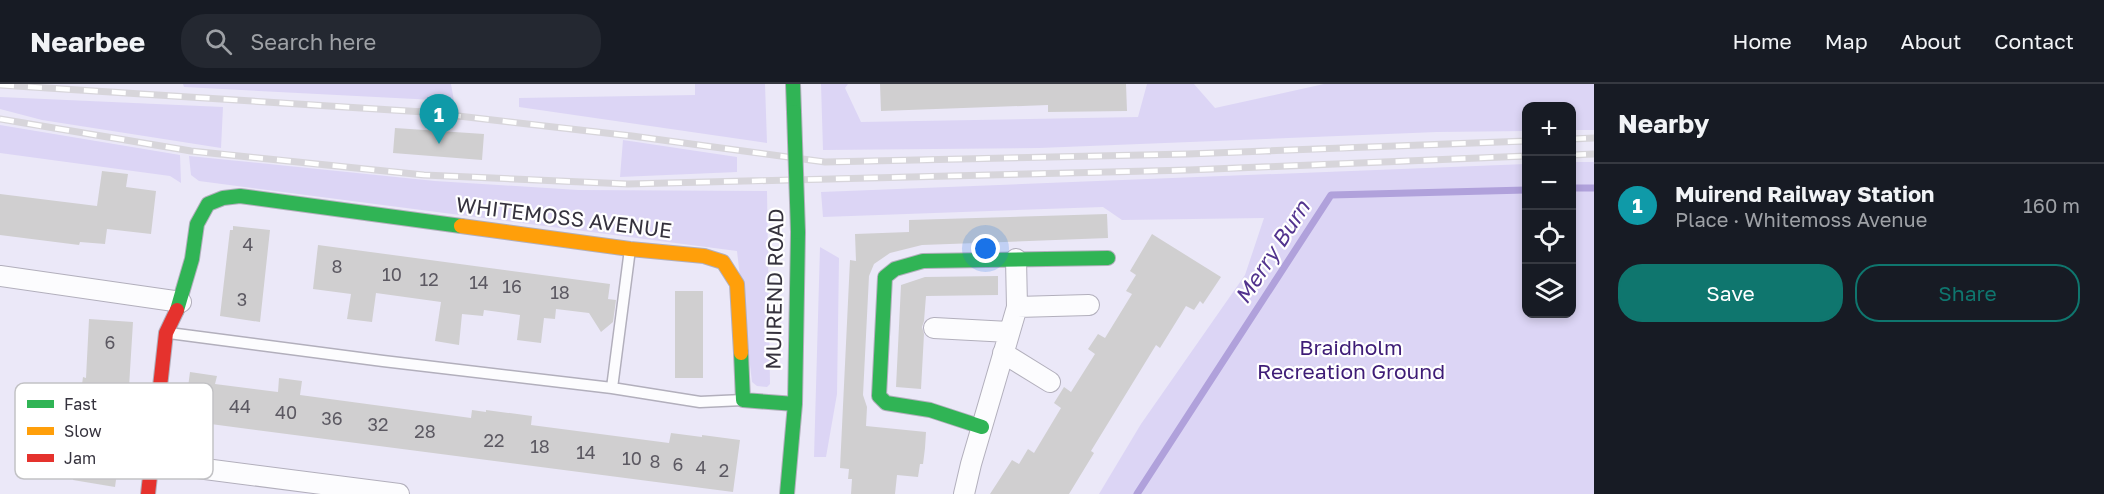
<!DOCTYPE html>
<html lang="en">
<head>
<meta charset="utf-8">
<style>
  :root { --surface:#171b24; --page:#242831; --text:#f1f3f6; --muted:#9ea1a6; --line:#363941; --accent:#0f766e }
  body { margin:0; font-family:"Golos Text",sans-serif; background:var(--page); color:var(--text) }
  .controls { position:absolute; right:18px; top:18px; display:grid; overflow:hidden; border-radius:12px; box-shadow:0 3px 9px #0003 }
  .controls button { width:54px; height:54px; display:grid; place-items:center; padding:0; border:0; border-bottom:2px solid var(--line); background:var(--surface); color:var(--text); font:30px sans-serif }
  .you { position:absolute; left:986px; top:165px; width:21px; height:21px; margin:-15px; border:4px solid #fff; border-radius:50%; background:#1a73e8; box-shadow:0 0 0 9px #1a73e833 }
  .badge { display:grid; place-items:center; width:39px; height:39px; border-radius:50%; background:var(--accent); color:#fff; font-size:20px; font-weight:700 }
  .pin { position:absolute; translate:-50% -50px; filter:drop-shadow(0 2px 3px #0008) }
  .pin::after { content:''; position:absolute; top:32px; width:21px; height:18px; background:inherit; clip-path:polygon(0 0,100% 0,50% 100%) }
  .list { margin:0; padding:0; list-style:none }
  h2 { display:flex; justify-content:space-between; align-items:center; height:78px; margin:0; padding:0 24px; font-size:26px }
  h2 small { font-size:20px; font-weight:400; color:var(--muted) }
  .list li { display:grid; grid-template-columns:39px 1fr auto; gap:18px; align-items:center; box-sizing:border-box; height:84px; padding:0 24px; border-top:2px solid var(--line) }
  .list b { display:block; font-size:22px; white-space:nowrap }
  .list p { margin:0; font-size:20px; white-space:nowrap; color:var(--muted) }
  .list em { font-size:20px; font-style:normal; color:var(--muted) }
  .actions { display:flex; gap:12px; padding:18px 24px }
  .actions a { flex:1; padding:14px 0; border:2px solid var(--accent); border-radius:24px; text-align:center; font-size:21px; color:var(--accent) }
  .actions .main { background:var(--accent); color:#fff }
  .icon { flex:none; width:33px; height:33px; fill:none; stroke:currentColor; stroke-width:2; stroke-linecap:round; stroke-linejoin:round }
  .map { position:relative; flex:none; width:1594px; height:410px; overflow:hidden }
  header { display:flex; align-items:center; gap:36px; box-sizing:border-box; height:84px; padding:0 30px; background:var(--surface); border-bottom:2px solid var(--line) }
  header strong { font-size:28px }
  nav { display:flex; gap:33px; margin-inline-start:auto; font-size:21px }
  .search { width:420px; height:54px; background:var(--page); display:flex; align-items:center; gap:15px; box-sizing:border-box; padding:0 21px; border-radius:24px; color:var(--muted); font-size:22px }
  main { display:flex }
  aside { flex:1; background:var(--surface) }
  .map>svg:first-child { display:block }
  .green { fill:#dcd5f5 }
  .lines { fill:none; stroke-linecap:round; stroke-linejoin:round }
  .stream { stroke:#b0a1db; stroke-width:7 }
  .building { fill:#d0cfd0 }
  .lane-casing { stroke:#b2afbc; stroke-width:13 }
  .street-casing { stroke:#b2afbc; stroke-width:22 }
  .fast-casing { stroke:#b2afbc; stroke-width:16 }
  .slow-casing { stroke:#b2afbc; stroke-width:16 }
  .jam-casing { stroke:#b2afbc; stroke-width:16 }
  .lane { stroke:#fcfcfe; stroke-width:10 }
  .street { stroke:#fcfcfe; stroke-width:20 }
  .fast { stroke:#30b455; stroke-width:14 }
  .slow { stroke:#ff9f0a; stroke-width:14 }
  .jam { stroke:#e5322d; stroke-width:14 }
  .rail-casing { stroke:#d7d5da; stroke-width:7 }
  .rail { stroke:#fff; stroke-width:4.5; stroke-dasharray:14; stroke-linecap:butt }
  .fast-bridge-casing { stroke:#b2afbc; stroke-width:16; stroke-linecap:butt }
  .fast-bridge { stroke:#30b455; stroke-width:14 }
  .labels { text-anchor:middle; stroke-width:4.5; stroke-linejoin:round; paint-order:stroke }
  .number-label { font-size:18px; fill:#5c5962 }
  .street-label { font-size:21px; fill:#35323d; stroke:#fff }
  .park-label { font-size:21px; fill:#3e1c76; stroke:#fff }
  .water-label { font-size:22px; font-style:italic; fill:#52338e; stroke:#fff }
  .key { fill:#fff; stroke:#c2c2c5; stroke-width:1.5 }
  .key-label { font-size:16px; fill:#35323d }
</style>
</head>
<body>
<header>
<strong>Nearbee</strong>
<div class="search"><svg class="icon" aria-label="search" viewBox="0 0 24 24"><circle cx="10" cy="10" r="6"/><path d="M15 15l6 6"/></svg>Search here</div>
<nav><a>Home</a><a>Map</a><a>About</a><a>Contact</a></nav>
</header>
<main>
<div class="map">
<svg width="1594" height="410" viewBox="0 0 1594 410">
  <rect width="100%" height="100%" fill="#ebe8f8"/>
  <path class="green" d="M 183,0 L 451,0 L 454,17 L 184,3 Z
    M 695,0 L 765,0 L 767,59 L 519,23 L 519,14 L 695,11 Z
    M 821,0 L 848,0 L 845,4 L 861,38 L 1138,33 L 1147,0 L 1194,0 L 1215,24 L 1324,0 L 1594,0 L 1594,46 L 1572,46 L 1572,22 L 1526,22 L 1526,47 L 1437,48 L 1039,64 L 823,66 Z
    M 0,13 L 223,23 L 221,64 L 42,36 L 0,25 Z
    M 0,41 L 180,71 L 181,99 L 170,92 L 0,69 Z
    M 623,56 L 737,73 L 737,88 L 620,93 Z
    M 189,72 L 435,97 L 578,106 L 767,107 L 770,300 L 767,303 L 757,302 L 752,298 L 737,167 L 199,97 L 191,91 Z
    M 1572,78 L 1594,78 L 1594,410 L 1099,410 L 1141,340 L 1245,191 L 1264,134 L 1122,136 L 1103,123 L 823,133 L 821,108 L 1526,80 L 1526,230 L 1572,230 Z
    M 820,163 L 839,174 L 837,310 L 826,373 L 814,373 Z"/>
  <g class="lines">
    <path class="stream" d="M 1572,104 L 1594,104
      M 1137,410 L 1331,111 L 1526,106"/>
  </g>
  <path class="building" d="M 880,0 L 1126,0 L 1127,27 L 1048,28 L 1048,21 L 881,27 Z
    M 395,44 L 484,50 L 482,76 L 393,69 Z
    M 102,87 L 128,90 L 126,103 L 156,107 L 151,150 L 107,145 L 105,160 L 80,158 L 79,161 L 0,151 L 0,110 L 97,122 Z
    M 1107,130 L 1108,154 L 922,161 L 890,169 L 874,180 L 869,192 L 863,311 L 867,323 L 866,342 L 926,348 L 925,364 L 923,380 L 920,380 L 918,393 L 897,391 L 895,410 L 851,410 L 852,395 L 848,395 L 849,385 L 840,384 L 850,176 L 856,177 L 855,150 L 909,148 L 909,136 Z
    M 233,142 L 270,146 L 260,238 L 220,232 L 230,146 L 233,146 Z
    M 1152,150 L 1221,193 L 1203,220 L 1200,217 L 1194,226 L 1186,222 L 1160,264 L 1156,261 L 1091,367 L 1094,369 L 1069,410 L 990,410 L 1012,376 L 1019,380 L 1028,365 L 1034,369 L 1061,324 L 1054,319 L 1064,303 L 1071,308 L 1095,270 L 1088,265 L 1098,250 L 1105,254 L 1132,210 L 1126,207 L 1136,191 L 1130,187 Z
    M 318,161 L 610,200 L 608,215 L 616,216 L 613,238 L 601,248 L 589,229 L 556,225 L 555,235 L 544,234 L 541,259 L 517,256 L 520,231 L 484,226 L 483,232 L 462,230 L 459,261 L 435,257 L 441,218 L 376,209 L 372,238 L 347,235 L 351,210 L 313,205 Z
    M 998,192 L 998,211 L 926,212 L 924,237 L 922,243 L 924,250 L 921,305 L 896,303 L 901,201 L 925,193 Z
    M 675,207 L 703,207 L 703,294 L 675,294 Z
    M 89,235 L 133,238 L 129,303 L 115,403 L 73,396 L 83,339 L 77,339 L 83,293 L 86,294 Z
    M 190,288 L 217,292 L 215,300 L 278,308 L 279,294 L 302,297 L 300,311 L 471,334 L 472,326 L 486,328 L 486,326 L 532,332 L 531,341 L 669,359 L 671,349 L 702,353 L 702,351 L 740,356 L 733,408 L 203,339 L 204,336 L 184,333 Z"/>
  <g class="lines">
    <g class="lane-casing">
      <path id="lane" d="M 169,249 L 383,277 L 612,304 L 700,318 L 743,316
        M 612,304 L 630,165"/>
    </g>
    <g class="street-casing">
      <path id="street" d="M 0,192 L 181,218
        M 1017,223 L 1089,221
        M 934,244 L 1009,248
        M 1003,269 L 1050,298
        M 151,378 L 399,410
        M 964,410 L 971,380 L 1017,223 L 1016,175"/>
    </g>
    <g class="fast-casing">
      <path id="fast" d="M 793,0 L 794,28
        M 177,226 L 192,175 L 197,140 L 208,120 L 223,114 L 240,112 L 461,142
        M 741,269 L 743,316 L 795,320
        M 982,343 L 930,326 L 886,319 L 879,312 L 885,193 L 895,185 L 923,177 L 1108,174
        M 787,410 L 795,320 L 798,148"/>
    </g>
    <g class="slow-casing">
      <path id="slow" d="M 461,142 L 630,165 L 704,172 L 723,178 L 737,200 L 741,269"/>
    </g>
    <g class="jam-casing">
      <path id="jam" d="M 148,410 L 166,249 L 177,226"/>
    </g>
    <use href="#lane" class="lane"/>
    <use href="#street" class="street"/>
    <use href="#fast" class="fast"/>
    <use href="#slow" class="slow"/>
    <use href="#jam" class="jam"/>
    <g class="rail-casing">
      <path id="rail" d="M 0,1 L 424,28 L 632,52 L 825,78 L 1188,70 L 1526,57
        M 0,35 L 191,67 L 424,91 L 628,100 L 1189,86 L 1526,72
        M 1572,55 L 1594,54
        M 1572,71 L 1594,70"/>
    </g>
    <use href="#rail" class="rail"/>
    <g class="fast-bridge-casing">
      <path id="fast-bridge" d="M 794,28 L 798,148"/>
    </g>
    <use href="#fast-bridge" class="fast-bridge"/>
  </g>
  <g class="labels">
    <g class="number-label">
      <text x="248" y="167">4</text>
      <text x="337" y="189">8</text>
      <text x="392" y="197">10</text>
      <text x="429" y="202">12</text>
      <text x="479" y="205">14</text>
      <text x="512" y="209">16</text>
      <text x="560" y="215">18</text>
      <text x="242" y="222">3</text>
      <text x="110" y="265">6</text>
      <text x="240" y="329">44</text>
      <text x="286" y="335">40</text>
      <text x="332" y="341">36</text>
      <text x="378" y="347">32</text>
      <text x="425" y="354">28</text>
      <text x="494" y="363">22</text>
      <text x="540" y="369">18</text>
      <text x="586" y="375">14</text>
      <text x="632" y="381">10</text>
      <text x="655" y="384">8</text>
      <text x="678" y="387">6</text>
      <text x="701" y="390">4</text>
      <text x="724" y="393">2</text>
    </g>
    <g class="street-label">
      <text transform="translate(564 134) rotate(7)" y="7">WHITEMOSS AVENUE</text>
      <text transform="translate(775 205) rotate(-89)" y="7">MUIREND ROAD</text>
    </g>
    <g class="park-label">
      <text x="1351" y="271">Braidholm<tspan x="1351" dy="24">Recreation Ground</tspan></text>
    </g>
    <g class="water-label">
      <text transform="translate(1272 168) rotate(-57)" y="8">Merry Burn</text>
    </g>
  </g>
  <rect x="15" y="299" width="198" height="96" rx="9" class="key"/>
  <rect x="27" y="316" width="27" height="8" fill="#30b455"/>
  <rect x="27" y="343" width="27" height="8" fill="#ff9f0a"/>
  <rect x="27" y="370" width="27" height="8" fill="#e5322d"/>
  <g class="key-label">
    <text x="64" y="326">Fast</text>
    <text x="64" y="353">Slow</text>
    <text x="64" y="380">Jam</text>
  </g>
</svg>
<div class="controls">
<button>+</button>
<button>−</button>
<button><svg class="icon" aria-label="locate" viewBox="0 0 24 24"><circle cx="12" cy="12" r="6"/><path d="M12 2v4M12 18v4M2 12h4M18 12h4"/></svg></button>
<button><svg class="icon" aria-label="layers" viewBox="0 0 24 24"><path d="M12 4l9 5-9 5-9-5zM3 14l9 5 9-5"/></svg></button>
</div>
<div class="you"></div>
<div class="pin badge" style="left:439px;top:60px;background:#0f9aa8">1</div>
</div>
<aside>
<h2>Nearby<small></small></h2>
<ul class="list">
<li><span class="badge" style="background:#0f9aa8">1</span><div><b>Muirend Railway Station</b><p>Place · Whitemoss Avenue</p></div><em>160 m</em></li>
</ul>
<div class="actions"><a class="main">Save</a><a>Share</a></div>
</aside>
</main>
</body>
</html>
